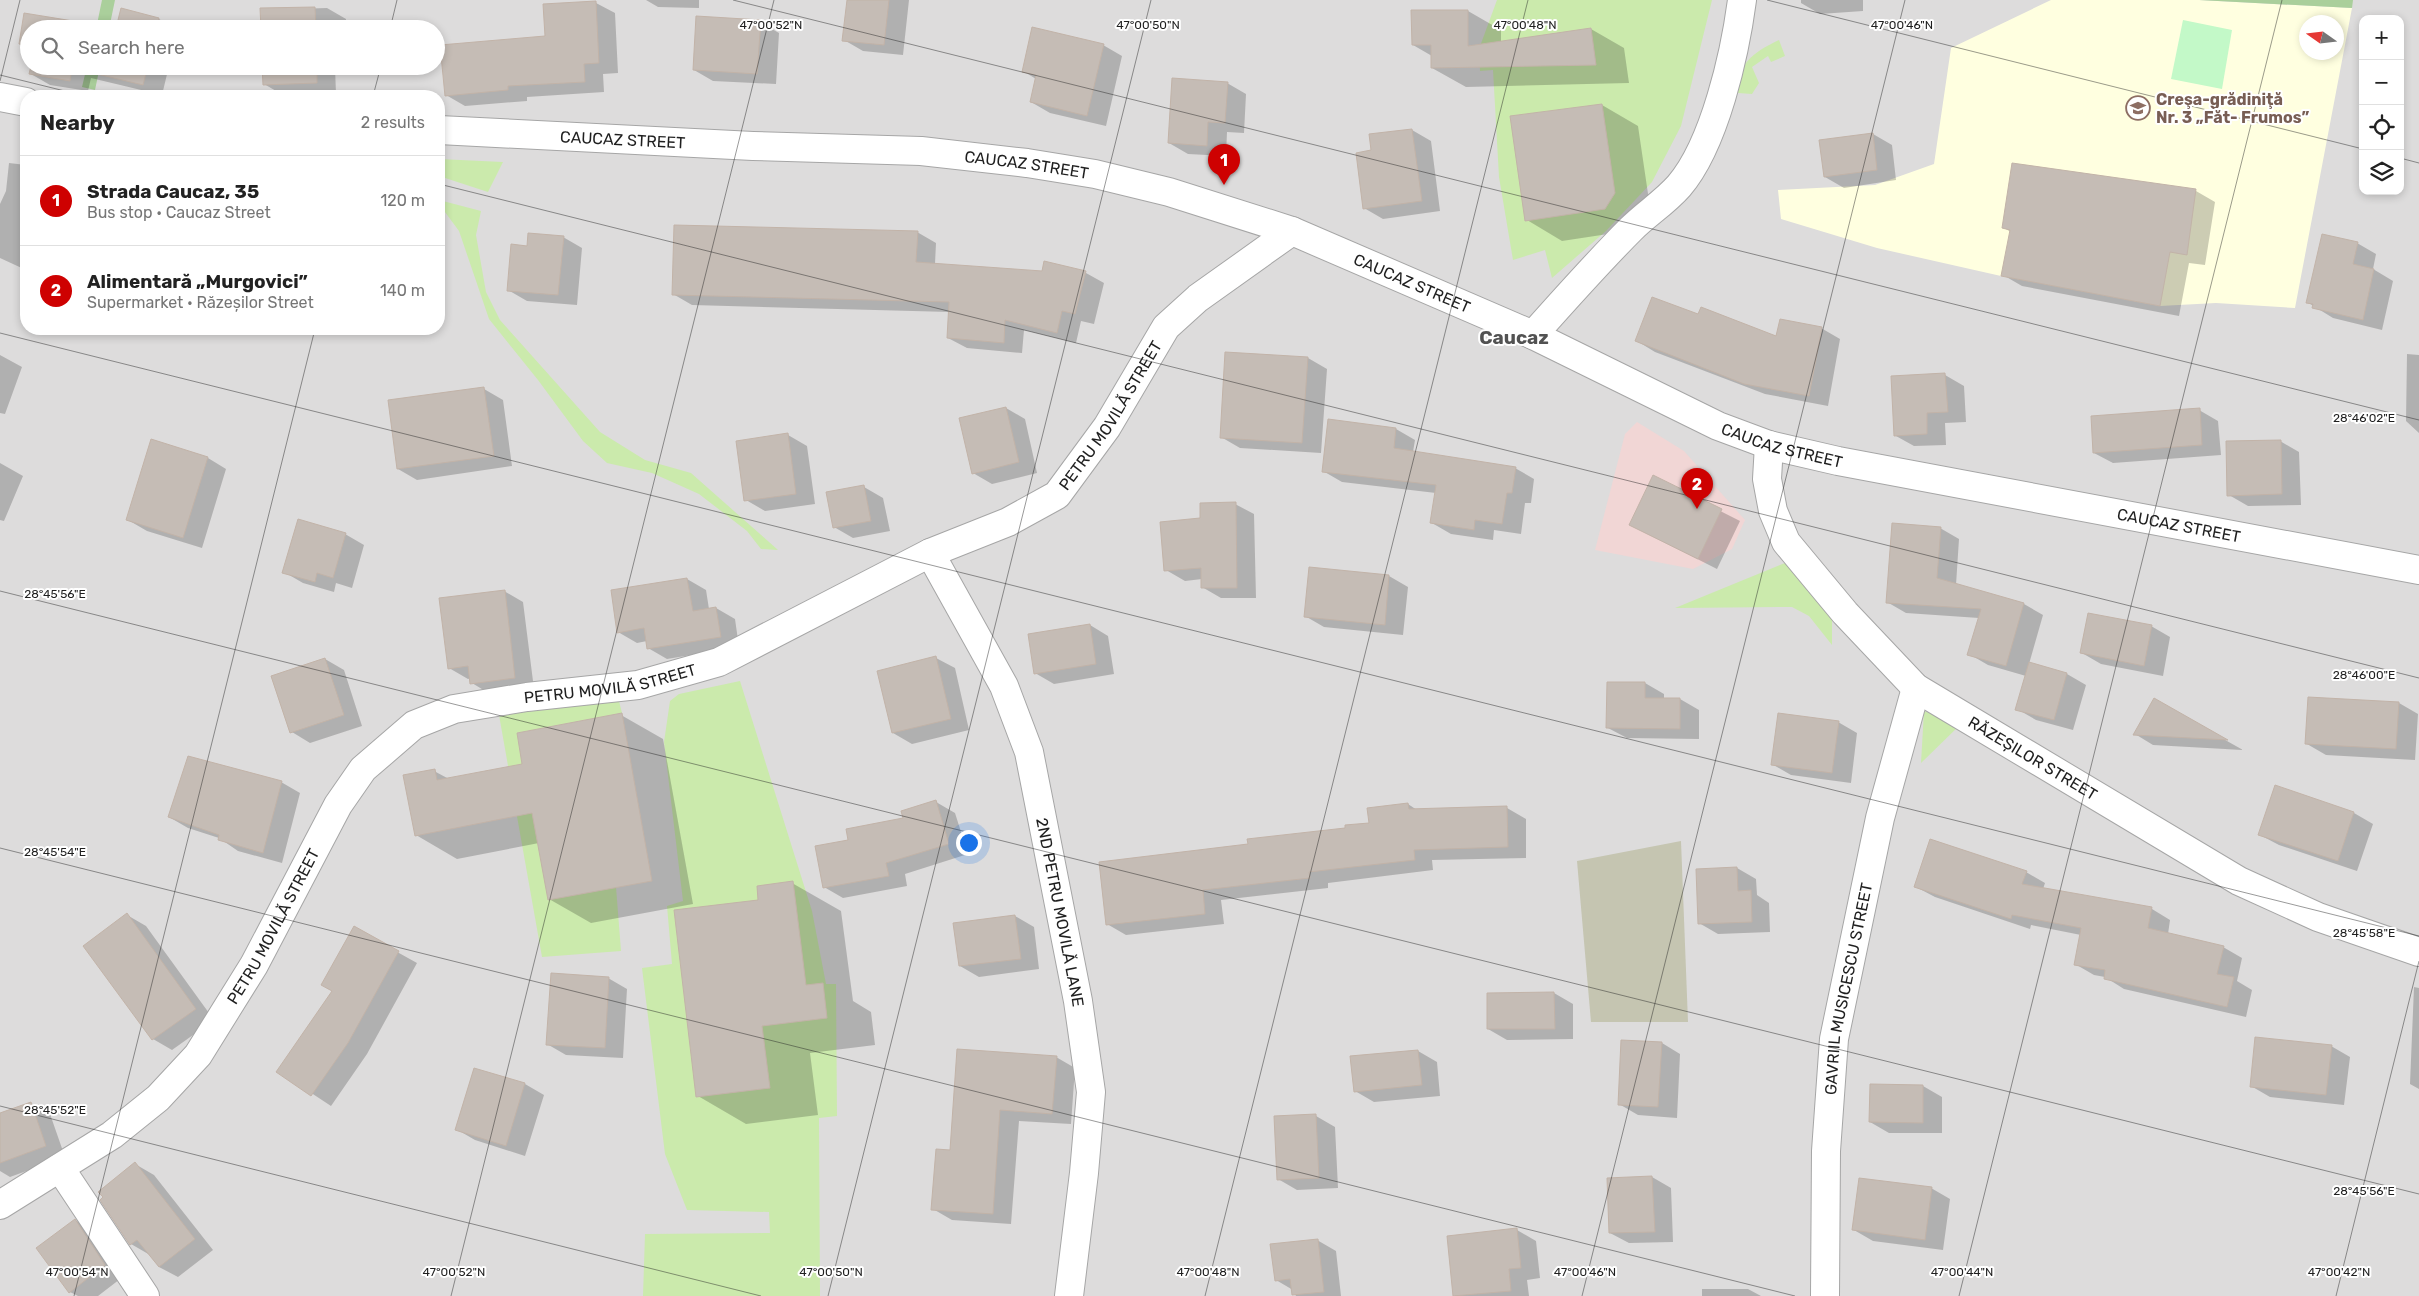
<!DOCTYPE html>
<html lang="en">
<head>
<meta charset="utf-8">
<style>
  :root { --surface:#fff; --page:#f6f6f6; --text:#222; --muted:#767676; --line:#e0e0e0; --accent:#ce0101 }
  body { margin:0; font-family:Rubik,sans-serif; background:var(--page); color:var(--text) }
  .controls { position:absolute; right:15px; top:15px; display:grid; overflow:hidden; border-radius:10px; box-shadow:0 2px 8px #0003 }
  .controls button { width:45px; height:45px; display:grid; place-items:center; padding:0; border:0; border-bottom:1px solid var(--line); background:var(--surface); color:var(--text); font:25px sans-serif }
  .compass { position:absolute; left:2299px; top:15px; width:45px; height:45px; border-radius:50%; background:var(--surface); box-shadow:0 2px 8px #0003; rotate:284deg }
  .you { position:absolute; left:968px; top:842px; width:18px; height:18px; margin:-12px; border:4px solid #fff; border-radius:50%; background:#1a73e8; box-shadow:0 0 0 8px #1a73e833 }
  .badge { display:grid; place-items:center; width:32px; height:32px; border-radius:50%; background:var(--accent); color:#fff; font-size:16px; font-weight:700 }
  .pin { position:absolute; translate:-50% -41px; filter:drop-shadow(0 1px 2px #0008) }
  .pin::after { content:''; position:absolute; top:26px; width:18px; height:15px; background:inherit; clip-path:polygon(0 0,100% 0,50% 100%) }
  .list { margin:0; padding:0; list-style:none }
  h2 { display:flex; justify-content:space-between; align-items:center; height:65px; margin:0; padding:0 20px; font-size:21px }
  h2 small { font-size:16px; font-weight:400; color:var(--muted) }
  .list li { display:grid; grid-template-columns:32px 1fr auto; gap:15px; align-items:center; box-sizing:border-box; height:90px; padding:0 20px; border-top:1px solid var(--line) }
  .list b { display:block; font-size:19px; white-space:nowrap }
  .list p { margin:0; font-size:16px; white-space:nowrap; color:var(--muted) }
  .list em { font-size:16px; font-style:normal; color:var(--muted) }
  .icon { flex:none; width:28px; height:28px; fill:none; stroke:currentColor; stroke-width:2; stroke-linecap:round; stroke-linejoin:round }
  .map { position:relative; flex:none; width:2419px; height:1296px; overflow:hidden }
  .search { position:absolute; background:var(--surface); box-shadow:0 2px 8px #0003; left:20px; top:20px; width:425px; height:55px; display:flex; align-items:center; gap:12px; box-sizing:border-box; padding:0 18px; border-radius:28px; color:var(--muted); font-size:19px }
  .panel { position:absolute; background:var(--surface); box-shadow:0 2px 8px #0003; left:20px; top:90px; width:425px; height:245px; border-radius:20px }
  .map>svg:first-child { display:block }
  .residential { fill:#dddcdc; fill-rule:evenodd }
  .commercial { fill:#f1d6d5 }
  .education { fill:#ffffe0; fill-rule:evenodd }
  .construction { fill:#c5c5b1 }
  .grass { fill:#cbeaac }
  .forest { fill:#aacf9b }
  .park { fill:#c3f9c8 }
  .shadow { fill:#0003 }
  .building { fill:#c5bcb5; stroke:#c2b3a8 }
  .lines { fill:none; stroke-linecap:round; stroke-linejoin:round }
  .minor-casing { stroke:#a6a6a6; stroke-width:30 }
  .tertiary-casing { stroke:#a6a6a6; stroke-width:30 }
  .minor { stroke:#fff; stroke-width:28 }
  .tertiary { stroke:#fff; stroke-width:28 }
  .ticks { fill:none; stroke:#1f1f1f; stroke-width:1; stroke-opacity:0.45 }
  .labels { text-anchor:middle; stroke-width:4; stroke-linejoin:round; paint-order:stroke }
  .education-label { font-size:16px; font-weight:bold; fill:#785e54; stroke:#fff; text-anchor:start }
  .street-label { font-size:16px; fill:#1f1f1f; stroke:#fff }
  .quarter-label { font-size:19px; font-weight:bold; fill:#525252; stroke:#fff }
  .ticks-label { font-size:12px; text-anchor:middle; fill:#1f1f1f; stroke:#fff; stroke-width:4; stroke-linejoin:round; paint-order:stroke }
</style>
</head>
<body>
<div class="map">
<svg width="2419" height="1296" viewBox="0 0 2419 1296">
  <rect width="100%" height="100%" fill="#f0ede6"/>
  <path class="residential" d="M 0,0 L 2419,0 L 2419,1296 L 0,1296 ZM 2363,19 L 2400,19 L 2400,191 L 2363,191 ZM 2306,22 L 2336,22 L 2336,52 L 2306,52 ZM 29,29 L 436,29 L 436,66 L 29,66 ZM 26,96 L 439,96 L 439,329 L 26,329 Z"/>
  <path class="commercial" d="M 1637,422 L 1684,451 L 1745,520 L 1732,549 L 1693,569 L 1595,550 L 1625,434 Z"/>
  <path class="education" d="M 2051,0 L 2199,0 L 2352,8 L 2295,308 L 2216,303 L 2160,306 L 2001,276 L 1877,248 L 1781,219 L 1778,190 L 1875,185 L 1934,164 L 1951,48 ZM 2306,22 L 2336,22 L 2336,52 L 2306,52 Z"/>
  <path class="construction" d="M 1681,841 L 1688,1022 L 1591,1022 L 1577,861 Z"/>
  <path class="grass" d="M 1497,0 L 1712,0 L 1681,126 L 1652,182 L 1606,231 L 1552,278 L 1545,250 L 1513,260 L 1499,177 L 1493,70 L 1480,71 L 1479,49 Z
    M 1779,40 L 1785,56 L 1771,62 L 1768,56 L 1752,67 L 1759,83 L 1752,94 L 1738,93 C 1733,66 1757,50 1779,40 Z
    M 439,159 L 503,162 L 488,192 L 439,176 Z
    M 439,200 L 481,211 L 476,235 L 486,292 L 500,320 L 600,432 L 645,460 L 691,473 L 778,550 L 761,549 L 747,531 L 699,494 L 652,473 L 607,463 L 583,441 L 538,380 L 489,319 L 459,231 L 439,204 Z
    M 1785,563 L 1832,617 L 1832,645 L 1809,616 L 1792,607 L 1675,608 Z
    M 740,681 L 812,911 L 826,984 L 836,984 L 837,1116 L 819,1118 L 820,1296 L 643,1296 L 645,1234 L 770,1233 L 769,1212 L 687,1210 L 665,1154 L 642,968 L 672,964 L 667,906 L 683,901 L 664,742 L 670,701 L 679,694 Z
    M 619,701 L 622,713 L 517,733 L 616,887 L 621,951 L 542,957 L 499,715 Z
    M 1924,711 L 1960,725 L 1921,763 Z"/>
  <path class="forest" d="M 102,0 L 115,0 L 109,29 L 96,29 Z
    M 2199,0 L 2353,0 L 2352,8 Z
    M 87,66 L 100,66 L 95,90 L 82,87 Z"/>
  <path class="park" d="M 2183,20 L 2232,30 L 2222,89 L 2171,79 Z"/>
  <path class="shadow" d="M 646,0 L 699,0 L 699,8 L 658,7 Z
    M 849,0 L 909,0 L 903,55 L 863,51 L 844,40 Z
    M 1801,0 L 1863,0 L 1863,11 L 1820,14 L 1801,3 Z
    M 596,3 L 615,13 L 618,73 L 603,74 L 604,92 L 527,97 L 527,101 L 465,106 L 446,95 L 546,37 Z
    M 327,8 L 346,19 L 346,29 L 262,29 L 262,10 Z
    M 122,10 L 159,19 L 176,29 L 117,29 Z
    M 1468,11 L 1501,30 L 1501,42 L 1591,29 L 1624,48 L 1629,83 L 1466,87 L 1432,68 L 1432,56 L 1413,45 Z
    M 760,22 L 779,33 L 776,84 L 713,81 L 694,70 Z
    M 1103,45 L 1122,56 L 1106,126 L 1050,113 L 1031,102 L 1036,79 L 1023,71 Z
    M 32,66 L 169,66 L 162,95 L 91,78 L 88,91 L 50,85 L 31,74 Z
    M 263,66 L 347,66 L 335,67 L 336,94 L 283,95 L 264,84 Z
    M 1227,83 L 1246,94 L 1244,133 L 1227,132 L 1226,156 L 1188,154 L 1169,143 Z
    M 1602,105 L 1638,126 L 1651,214 L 1641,229 L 1562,241 L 1527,220 Z
    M 1412,130 L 1431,141 L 1440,211 L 1383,219 L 1364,208 L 1373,151 Z
    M 1873,134 L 1892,145 L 1896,180 L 1844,188 L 1825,177 Z
    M 9,163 L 26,165 L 26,270 L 0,258 L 0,204 L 6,191 Z
    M 2196,191 L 2215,202 L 2205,265 L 2189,263 L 2179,316 L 2022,286 L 2003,275 L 2011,232 L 2004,228 Z
    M 917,232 L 936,243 L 935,264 L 1043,272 L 1086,273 L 1104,283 L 1094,324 L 1081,321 L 1076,343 L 1024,330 L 1022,353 L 967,348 L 948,338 L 950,312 L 692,305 L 673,294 Z
    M 563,237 L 582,248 L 577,305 L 527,301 L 508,290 L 528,247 Z
    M 2357,243 L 2376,254 L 2373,269 L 2393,281 L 2382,330 L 2333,318 L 2307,302 Z
    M 1699,316 L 1777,338 L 1821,328 L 1840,339 L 1828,406 L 1765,394 L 1655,352 L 1637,341 Z
    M 2407,354 L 2419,355 L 2419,433 L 2406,421 Z
    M 0,355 L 22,367 L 5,414 L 0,413 Z
    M 1308,358 L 1327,369 L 1321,453 L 1240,448 L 1221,437 Z
    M 1945,375 L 1964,386 L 1966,422 L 1945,423 L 1946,445 L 1914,446 L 1896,436 Z
    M 484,389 L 503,400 L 512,466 L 417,480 L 398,469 L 389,401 Z
    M 1006,408 L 1025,419 L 1037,473 L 992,484 L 973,473 Z
    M 2199,410 L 2218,421 L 2221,455 L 2113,463 L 2094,453 Z
    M 1329,421 L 1396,429 L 1415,440 L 1413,452 L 1515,468 L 1534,479 L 1531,503 L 1525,503 L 1521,534 L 1494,530 L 1493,540 L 1451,534 L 1432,523 L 1436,493 L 1342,482 L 1323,471 Z
    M 788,435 L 807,446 L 815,504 L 765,511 L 746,500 L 737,442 Z
    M 2280,441 L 2299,452 L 2301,505 L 2248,506 L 2229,495 Z
    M 208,458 L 226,469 L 202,548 L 147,531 L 128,520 Z
    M 0,463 L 23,476 L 4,521 L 0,520 Z
    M 1653,477 L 1740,521 L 1717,569 L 1630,525 Z
    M 864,487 L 883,498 L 890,531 L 853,538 L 834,527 Z
    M 1235,504 L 1254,514 L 1256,598 L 1221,598 L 1202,587 L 1202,579 L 1185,581 L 1166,570 L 1201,520 Z
    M 1940,528 L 1959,539 L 1956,585 L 2024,604 L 2043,615 L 2029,664 L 2067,674 L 2086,685 L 2073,730 L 2036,720 L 2017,709 L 2026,676 L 1988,665 L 1969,654 L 1979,618 L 1906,613 L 1887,602 Z
    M 345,534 L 364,545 L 352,588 L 336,583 L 334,592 L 303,583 L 284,572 Z
    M 1389,576 L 1408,587 L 1403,635 L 1324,627 L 1305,616 Z
    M 687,579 L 706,590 L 709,609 L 716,608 L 735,619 L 739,647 L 667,659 L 648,648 L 647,641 L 637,643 L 618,632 L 612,591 Z
    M 504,591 L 523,602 L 534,689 L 490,694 L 472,683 L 471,678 L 468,679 L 449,668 Z
    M 1090,625 L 1108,636 L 1114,674 L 1054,684 L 1035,673 Z
    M 2151,626 L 2170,637 L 2163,676 L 2101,664 L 2082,653 Z
    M 936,658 L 955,668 L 969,730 L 912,744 L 893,733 Z
    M 325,659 L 344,670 L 362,726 L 310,743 L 292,732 Z
    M 1645,683 L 1664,694 L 1664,699 L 1680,699 L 1699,710 L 1699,739 L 1627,738 L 1608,728 Z
    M 2309,698 L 2399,703 L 2418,714 L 2415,760 L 2326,755 L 2307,744 Z
    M 2154,700 L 2243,750 L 2153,745 L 2135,734 Z
    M 621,715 L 663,739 L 693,904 L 591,923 L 549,899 L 539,843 L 457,859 L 416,835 L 434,771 L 449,779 L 524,765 Z
    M 1838,722 L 1857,733 L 1851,783 L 1791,775 L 1772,764 Z
    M 281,782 L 300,793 L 282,863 L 238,851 L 219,838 L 188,828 L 169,817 Z
    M 2276,787 L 2354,813 L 2373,824 L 2357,871 L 2279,845 L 2260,835 Z
    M 936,802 L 955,813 L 968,854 L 905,874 L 907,886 L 843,898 L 824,887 L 850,841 L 905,819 Z
    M 1408,804 L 1417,810 L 1507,808 L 1526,819 L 1526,858 L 1432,860 L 1433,870 L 1328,883 L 1328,888 L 1221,900 L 1224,924 L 1126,935 L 1107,924 L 1249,845 L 1370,824 Z
    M 1737,868 L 1756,879 L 1757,895 L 1769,903 L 1770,932 L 1718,934 L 1699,923 L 1697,870 Z
    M 2026,872 L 2045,883 L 2043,889 L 2152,909 L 2170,920 L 2168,934 L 2223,947 L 2242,958 L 2237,981 L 2252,990 L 2246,1017 L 2124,989 L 2105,977 L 2094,975 L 2075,964 L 2081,935 L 2031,925 L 2030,929 L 1935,897 L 1916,887 Z
    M 792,883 L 841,911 L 853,1001 L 871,1012 L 875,1045 L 810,1053 L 818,1115 L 746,1124 L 698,1096 L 760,901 Z
    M 127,915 L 146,926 L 214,1020 L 172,1050 L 153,1039 L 84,946 Z
    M 1015,916 L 1034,927 L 1039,969 L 979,977 L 960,966 Z
    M 354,928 L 417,963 L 367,1054 L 331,1106 L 278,1071 L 334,991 Z
    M 608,978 L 627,989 L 623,1058 L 566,1055 L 547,1044 Z
    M 2414,987 L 2419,988 L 2419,1089 L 2410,1084 Z
    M 1554,993 L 1573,1004 L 1573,1039 L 1507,1040 L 1488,1029 Z
    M 1662,1043 L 1680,1054 L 1677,1118 L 1638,1115 L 1619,1104 Z
    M 2331,1046 L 2350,1057 L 2344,1105 L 2270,1097 L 2251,1086 Z
    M 1418,1051 L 1437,1062 L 1440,1096 L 1374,1102 L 1355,1091 Z
    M 1056,1057 L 1075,1068 L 1071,1124 L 1019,1121 L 1011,1224 L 952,1220 L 933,1209 L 951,1151 Z
    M 474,1069 L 525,1084 L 544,1095 L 525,1156 L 475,1140 L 456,1129 Z
    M 1923,1086 L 1942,1097 L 1942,1133 L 1889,1133 L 1870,1122 Z
    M 31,1103 L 50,1114 L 65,1157 L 10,1177 L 0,1171 L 0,1115 Z
    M 1316,1116 L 1335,1127 L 1338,1188 L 1297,1190 L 1278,1179 Z
    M 135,1164 L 154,1175 L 213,1250 L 178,1277 L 159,1267 L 150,1255 L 131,1244 Z
    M 1652,1177 L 1671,1188 L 1673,1242 L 1629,1243 L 1610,1233 Z
    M 1931,1188 L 1950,1199 L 1943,1250 L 1873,1241 L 1854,1230 Z
    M 75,1220 L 94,1231 L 124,1276 L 98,1296 L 78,1296 L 70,1292 Z
    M 1517,1230 L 1536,1241 L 1540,1278 L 1527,1280 L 1529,1296 L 1455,1296 L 1449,1237 Z
    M 1317,1240 L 1336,1251 L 1341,1296 L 1296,1296 L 1293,1290 L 1276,1280 Z
    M 1702,1289 L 1748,1289 L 1761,1296 L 1702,1296 Z"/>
  <path class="building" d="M 847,0 L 889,0 L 884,45 L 842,41 Z
    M 596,1 L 599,63 L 584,64 L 585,82 L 508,86 L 508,90 L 445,96 L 440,45 L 545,36 L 543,4 Z
    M 315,7 L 316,29 L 261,29 L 260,8 Z
    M 121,8 L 159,18 L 157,29 L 29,29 L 29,46 L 19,44 L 24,13 L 116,28 Z
    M 1411,10 L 1468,10 L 1468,46 L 1591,28 L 1596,65 L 1431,68 L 1431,45 L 1412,45 Z
    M 696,16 L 761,20 L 757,74 L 693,70 Z
    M 1032,27 L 1104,44 L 1087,116 L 1030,102 L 1036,75 L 1022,72 Z
    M 31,66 L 148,66 L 143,85 L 72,68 L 70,81 L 29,74 Z
    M 262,66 L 317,66 L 317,83 L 263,85 Z
    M 1172,78 L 1228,82 L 1225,123 L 1208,122 L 1207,146 L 1168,143 Z
    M 1602,104 L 1615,193 L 1605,209 L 1525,221 L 1510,116 Z
    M 1412,129 L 1422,201 L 1363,209 L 1356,153 L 1371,150 L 1369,134 Z
    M 1873,133 L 1877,170 L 1824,177 L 1819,140 Z
    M 2012,163 L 2196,189 L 2187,255 L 2170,252 L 2160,306 L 2001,276 L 2010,230 L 2002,228 Z
    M 674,225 L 918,231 L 916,262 L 1042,271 L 1044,261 L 1086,271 L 1075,314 L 1062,311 L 1057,333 L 1005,320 L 1004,343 L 947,338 L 949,302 L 672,295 Z
    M 528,233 L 564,236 L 558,295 L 507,291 L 511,244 L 527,246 Z
    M 2322,234 L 2358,242 L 2353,264 L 2374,269 L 2363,320 L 2312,308 L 2313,304 L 2306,303 Z
    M 1652,297 L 1698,314 L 1701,307 L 1776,336 L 1780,319 L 1822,327 L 1809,396 L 1744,384 L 1635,341 Z
    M 1225,352 L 1308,357 L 1302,443 L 1220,438 Z
    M 1945,373 L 1948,412 L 1927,413 L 1927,434 L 1894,436 L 1891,376 Z
    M 484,387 L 494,456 L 397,469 L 388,400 Z
    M 1006,407 L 1019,462 L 972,474 L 959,418 Z
    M 2200,408 L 2202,445 L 2093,453 L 2091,416 Z
    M 1328,419 L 1396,428 L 1394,448 L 1516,467 L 1512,493 L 1507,493 L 1502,524 L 1475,520 L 1474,530 L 1430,523 L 1436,485 L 1322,472 Z
    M 788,433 L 796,494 L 744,501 L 736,441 Z
    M 151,439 L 208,457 L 183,538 L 126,520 Z
    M 2281,440 L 2282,494 L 2227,496 L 2226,441 Z
    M 1653,475 L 1722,509 L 1698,559 L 1629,525 Z
    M 864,485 L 871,521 L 833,528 L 826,492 Z
    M 1236,502 L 1237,588 L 1201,588 L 1201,568 L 1164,571 L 1160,522 L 1200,518 L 1200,503 Z
    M 298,519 L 346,533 L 333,578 L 317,573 L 315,582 L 282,573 Z
    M 1892,523 L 1941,527 L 1937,578 L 2024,603 L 2006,666 L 1967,655 L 1981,609 L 1886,603 Z
    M 1309,567 L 1389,575 L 1385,625 L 1304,617 Z
    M 687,578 L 693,611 L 716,607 L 721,637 L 647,649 L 644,628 L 617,633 L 611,590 Z
    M 505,590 L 515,678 L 470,684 L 468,666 L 448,669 L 439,598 Z
    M 2088,613 L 2152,625 L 2144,666 L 2080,653 Z
    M 1090,624 L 1096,664 L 1034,674 L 1028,634 Z
    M 936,656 L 951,719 L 892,733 L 877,671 Z
    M 325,658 L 344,715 L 290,733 L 271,676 Z
    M 2029,662 L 2067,673 L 2054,720 L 2015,710 Z
    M 1607,682 L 1645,682 L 1645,698 L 1680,698 L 1680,729 L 1606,728 Z
    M 2308,697 L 2399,702 L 2396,749 L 2305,744 Z
    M 2154,698 L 2228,740 L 2133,735 Z
    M 622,713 L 652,881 L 548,900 L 532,813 L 415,836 L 403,775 L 435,769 L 437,780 L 522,764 L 517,733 Z
    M 1778,713 L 1839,721 L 1832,773 L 1771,765 Z
    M 188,756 L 282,781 L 263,853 L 218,840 L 219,835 L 168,817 Z
    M 2275,785 L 2354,812 L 2338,861 L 2258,835 Z
    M 936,800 L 949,844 L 886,863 L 889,876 L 823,888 L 815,846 L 848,840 L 846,829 L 903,818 L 901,811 Z
    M 1408,803 L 1409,809 L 1507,806 L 1508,847 L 1414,850 L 1415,860 L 1309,872 L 1310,878 L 1203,890 L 1205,914 L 1106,925 L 1099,862 L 1248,844 L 1247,839 L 1345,828 L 1345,825 L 1369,823 L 1367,808 Z
    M 1930,839 L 2027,871 L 2022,884 L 2152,907 L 2148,928 L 2224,946 L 2217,974 L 2234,977 L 2227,1007 L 2104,979 L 2105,970 L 2074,965 L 2081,928 L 2012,915 L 2011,919 L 1914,887 Z
    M 1737,867 L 1738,891 L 1751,890 L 1752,922 L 1698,924 L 1696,869 Z
    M 793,881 L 806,985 L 823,983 L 827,1018 L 762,1026 L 770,1088 L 696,1097 L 674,910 L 758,900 L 757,886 Z
    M 127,913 L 196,1009 L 152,1040 L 83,946 Z
    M 1015,915 L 1021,959 L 959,966 L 953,923 Z
    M 354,926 L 399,951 L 348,1043 L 311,1096 L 276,1072 L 332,991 L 321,985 Z
    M 551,973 L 609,977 L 605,1048 L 546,1045 Z
    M 1554,992 L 1555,1029 L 1487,1029 L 1487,993 Z
    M 2255,1037 L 2332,1045 L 2326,1095 L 2250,1087 Z
    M 1621,1040 L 1662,1042 L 1658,1107 L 1618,1105 Z
    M 957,1049 L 1057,1056 L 1052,1114 L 1000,1110 L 993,1214 L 931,1210 L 936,1149 L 950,1150 Z
    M 1418,1050 L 1422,1085 L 1354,1092 L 1350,1056 Z
    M 474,1068 L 525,1083 L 506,1146 L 455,1130 Z
    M 1870,1084 L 1923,1085 L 1923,1123 L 1869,1122 Z
    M 31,1102 L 46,1146 L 0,1163 L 0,1113 Z
    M 1316,1114 L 1319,1178 L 1277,1180 L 1274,1116 Z
    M 135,1162 L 195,1239 L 159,1267 L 137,1240 L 130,1245 L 100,1200 L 103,1197 L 98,1192 Z
    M 1652,1176 L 1655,1232 L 1609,1233 L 1607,1178 Z
    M 1859,1178 L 1932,1187 L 1925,1240 L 1852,1230 Z
    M 75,1219 L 105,1265 L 69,1293 L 36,1248 Z
    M 1517,1228 L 1521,1268 L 1509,1269 L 1511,1291 L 1453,1296 L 1447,1236 Z
    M 1318,1239 L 1324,1292 L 1292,1295 L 1290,1279 L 1275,1281 L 1270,1244 Z"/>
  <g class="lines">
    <g class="minor-casing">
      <g id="minor">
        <path d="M 1533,335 C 1565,299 1597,263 1631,229 C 1646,214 1665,202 1679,186 C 1715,144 1735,53 1742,0"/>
        <path id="s1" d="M 1769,445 L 1767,479 L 1773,511 L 1786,542 L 1845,613 L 1916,688 L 2239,881 L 2318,917 L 2419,952"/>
        <path id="s2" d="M 930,553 L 1004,686 L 1029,752 L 1078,1001 L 1091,1092 L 1084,1173 L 1069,1296"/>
        <path d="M 60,1168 L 145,1296"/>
        <path id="s3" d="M 0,1205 L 112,1135 L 158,1098 L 198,1055 L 254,965 L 338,805 L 363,769 L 414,725 L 454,709 L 527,697 L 638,685 L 719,662 L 930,553 L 1008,522 L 1057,495 L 1107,427 L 1166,327 L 1198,298 L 1292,231"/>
        <path id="s4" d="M 1825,1296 L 1826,1151 L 1834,1039 L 1880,818 L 1916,688"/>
      </g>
    </g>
    <g class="tertiary-casing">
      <g id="tertiary">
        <path d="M 0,97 L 26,102"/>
        <path id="s5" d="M 439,130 L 753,146 L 921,151 L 1027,163 L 1095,174 L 1169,192 L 1292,231 L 1533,335 L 1718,426 L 1769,445 L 1838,461 L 2419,570"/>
      </g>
    </g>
    <use href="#minor" class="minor"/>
    <use href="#tertiary" class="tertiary"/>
  </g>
  <path class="ticks" d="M 733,0 L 2419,420M 1767,0 L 2363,149M 390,29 L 397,0M 0,75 L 85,96M 0,81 L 20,0M 373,96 L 381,66M 2400,158 L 2419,163M 439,184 L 2419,678M 0,333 L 2419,936M 0,591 L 2419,1194M 0,848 L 1795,1296M 0,1106 L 761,1296M 74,1296 L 315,329M 451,1296 L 774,0M 828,1296 L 1151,0M 1205,1296 L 1528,0M 1582,1296 L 1905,0M 1959,1296 L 2282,0M 2336,1296 L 2419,961"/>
  <defs>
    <g id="school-ring" transform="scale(1.25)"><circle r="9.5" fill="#fff" stroke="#8d6e63" stroke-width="1.5"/><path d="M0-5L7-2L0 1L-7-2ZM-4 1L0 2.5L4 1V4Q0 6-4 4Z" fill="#8d6e63"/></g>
  </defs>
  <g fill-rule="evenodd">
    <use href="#school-ring" x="2138" y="108"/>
  </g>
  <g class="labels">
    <g class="education-label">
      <text x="2156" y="105">Creşa-grădiniţă<tspan x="2156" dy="18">Nr. 3 „Făt- Frumos”</tspan></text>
    </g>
    <g class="street-label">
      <text dy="6" stroke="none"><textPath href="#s5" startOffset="184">CAUCAZ STREET</textPath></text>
      <text dy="6" stroke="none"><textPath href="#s5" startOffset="589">CAUCAZ STREET</textPath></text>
      <text dy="6" stroke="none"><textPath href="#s5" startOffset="994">CAUCAZ STREET</textPath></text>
      <text dy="6" stroke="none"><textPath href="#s3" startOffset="1434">PETRU MOVILĂ STREET</textPath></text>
      <text dy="6" stroke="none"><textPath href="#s5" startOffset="1399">CAUCAZ STREET</textPath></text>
      <text dy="6" stroke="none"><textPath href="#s5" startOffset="1804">CAUCAZ STREET</textPath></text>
      <text dy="6" stroke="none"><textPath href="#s3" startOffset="849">PETRU MOVILĂ STREET</textPath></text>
      <text dy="6" stroke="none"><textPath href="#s1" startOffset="432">RĂZEȘILOR STREET</textPath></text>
      <text dy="6" stroke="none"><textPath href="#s2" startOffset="386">2ND PETRU MOVILĂ LANE</textPath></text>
      <text dy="6" stroke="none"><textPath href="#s3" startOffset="399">PETRU MOVILĂ STREET</textPath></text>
      <text dy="6" stroke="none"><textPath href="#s4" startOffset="309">GAVRIIL MUSICESCU STREET</textPath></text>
    </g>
    <g class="quarter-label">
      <text x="1514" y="344">Caucaz</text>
    </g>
  </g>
  <g class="ticks-label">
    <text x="771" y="29">47°00'52"N</text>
    <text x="1148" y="29">47°00'50"N</text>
    <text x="1525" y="29">47°00'48"N</text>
    <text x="1902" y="29">47°00'46"N</text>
    <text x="2364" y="422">28°46'02"E</text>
    <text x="55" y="598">28°45'56"E</text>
    <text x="2364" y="679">28°46'00"E</text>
    <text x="55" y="856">28°45'54"E</text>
    <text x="2364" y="937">28°45'58"E</text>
    <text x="55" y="1114">28°45'52"E</text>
    <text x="2364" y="1195">28°45'56"E</text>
    <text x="77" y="1276">47°00'54"N</text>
    <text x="454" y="1276">47°00'52"N</text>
    <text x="831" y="1276">47°00'50"N</text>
    <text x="1208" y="1276">47°00'48"N</text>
    <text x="1585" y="1276">47°00'46"N</text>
    <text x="1962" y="1276">47°00'44"N</text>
    <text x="2339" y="1276">47°00'42"N</text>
  </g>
</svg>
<div class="controls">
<button>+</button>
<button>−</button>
<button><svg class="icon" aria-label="locate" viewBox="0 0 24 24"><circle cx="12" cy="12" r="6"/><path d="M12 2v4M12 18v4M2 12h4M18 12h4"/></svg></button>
<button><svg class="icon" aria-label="layers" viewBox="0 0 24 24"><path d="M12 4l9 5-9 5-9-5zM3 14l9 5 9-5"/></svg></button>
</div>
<svg class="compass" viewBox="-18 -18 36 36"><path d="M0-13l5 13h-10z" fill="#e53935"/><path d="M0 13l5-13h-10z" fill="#767676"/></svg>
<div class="you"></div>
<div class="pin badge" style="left:1224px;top:185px">1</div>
<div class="pin badge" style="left:1697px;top:509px">2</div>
<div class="search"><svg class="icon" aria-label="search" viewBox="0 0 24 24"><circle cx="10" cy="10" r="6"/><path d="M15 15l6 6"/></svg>Search here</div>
<section class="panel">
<h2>Nearby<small>2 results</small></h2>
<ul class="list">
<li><span class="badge">1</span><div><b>Strada Caucaz, 35</b><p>Bus stop · Caucaz Street</p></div><em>120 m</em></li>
<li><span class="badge">2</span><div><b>Alimentară „Murgovici”</b><p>Supermarket · Răzeșilor Street</p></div><em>140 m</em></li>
</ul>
</section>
</div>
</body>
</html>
